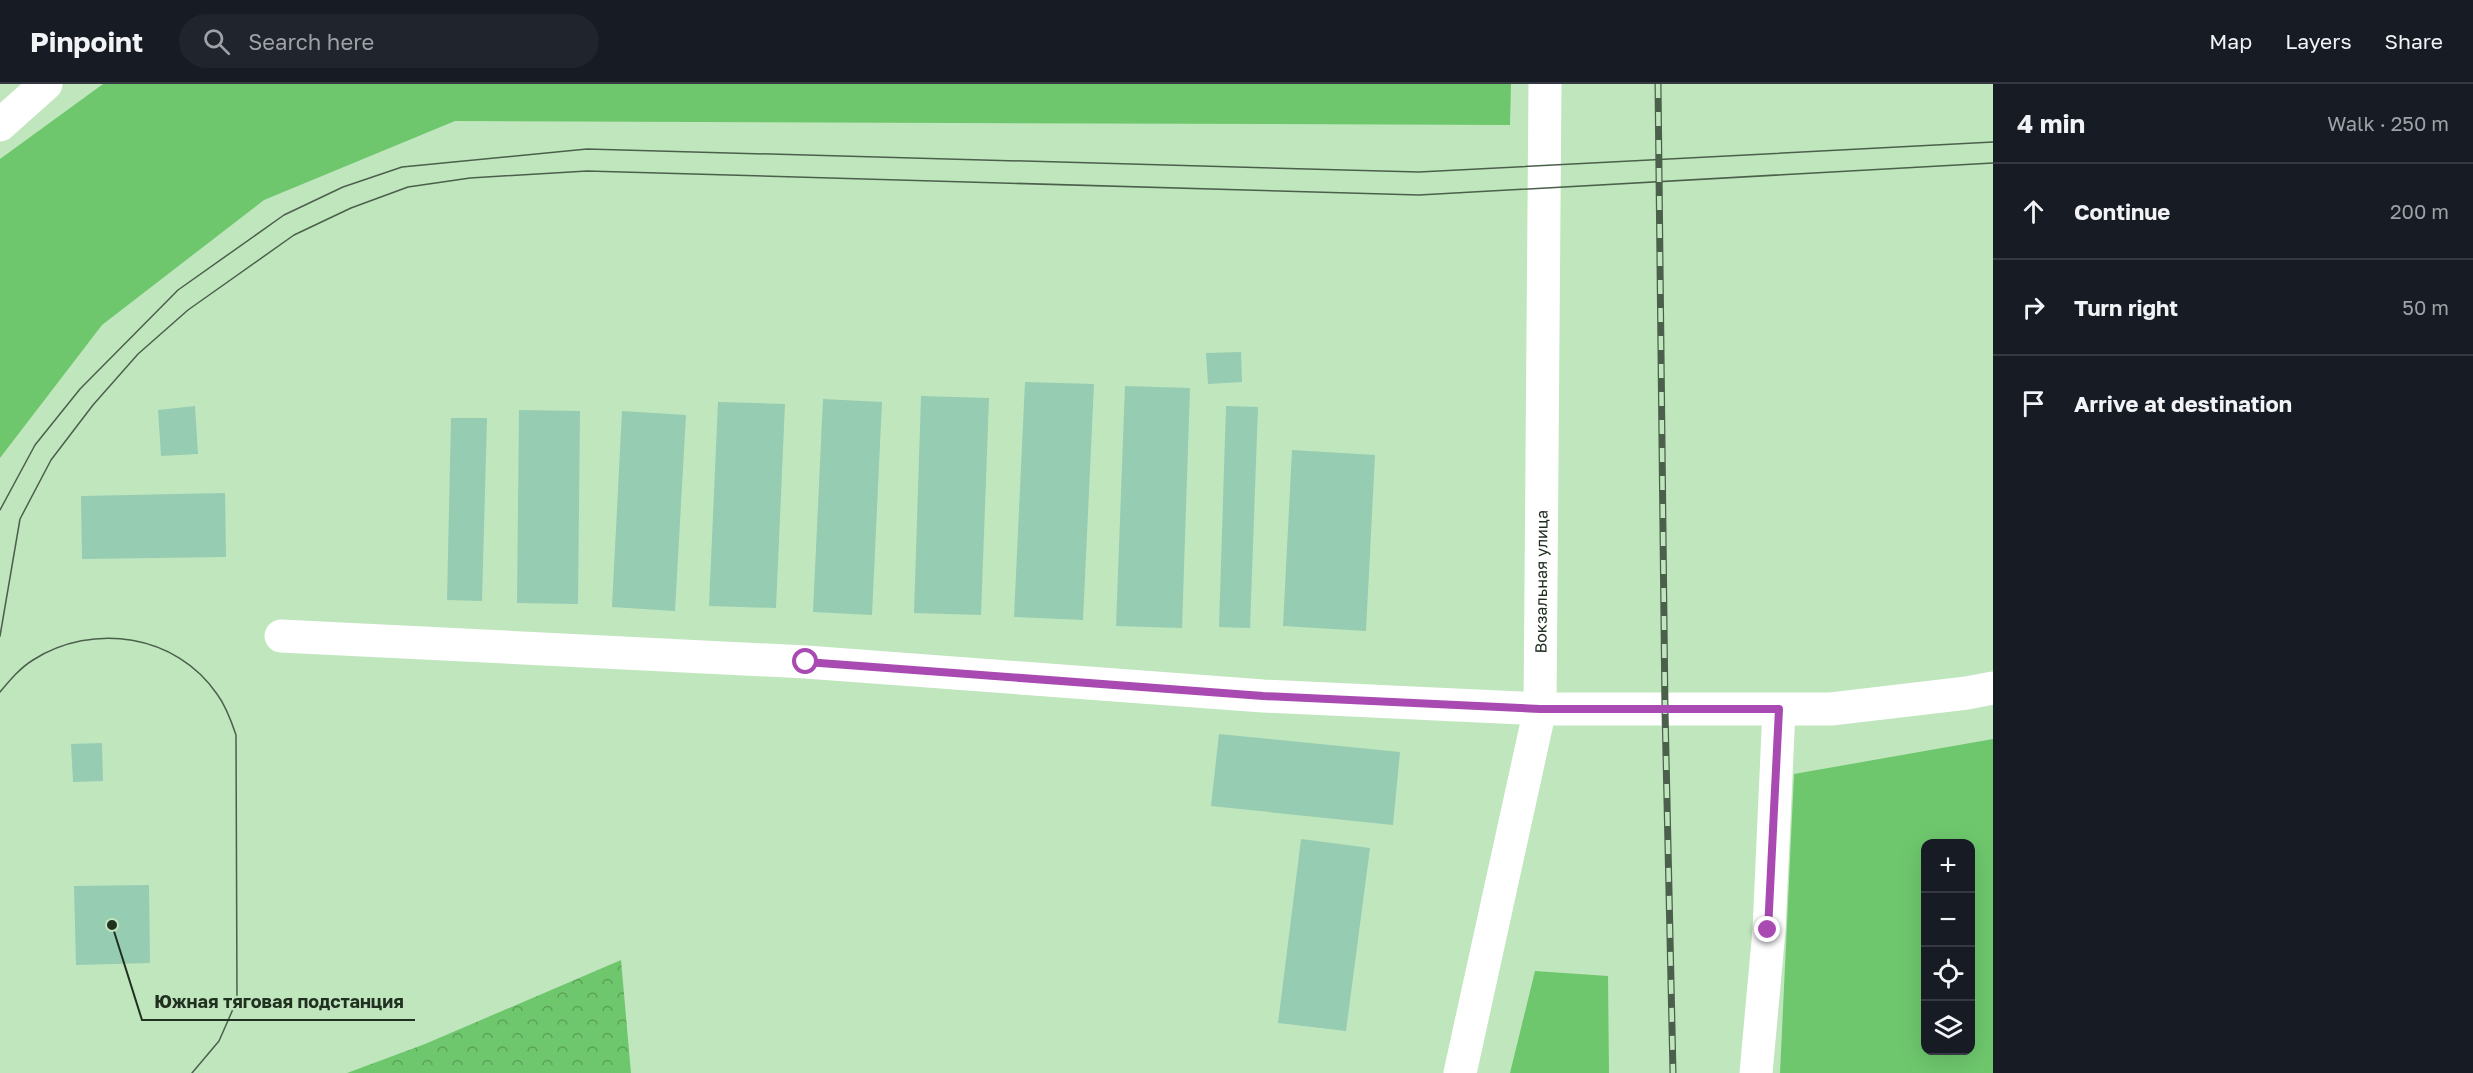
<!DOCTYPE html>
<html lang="en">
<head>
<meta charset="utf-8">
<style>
  :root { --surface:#171b24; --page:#20242c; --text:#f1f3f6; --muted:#9ea1a6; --line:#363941 }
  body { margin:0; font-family:"Golos Text",sans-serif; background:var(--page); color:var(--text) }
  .controls { position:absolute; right:18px; bottom:18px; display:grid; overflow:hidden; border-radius:12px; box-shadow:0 6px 24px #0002 }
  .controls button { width:54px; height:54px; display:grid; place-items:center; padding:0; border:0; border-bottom:2px solid var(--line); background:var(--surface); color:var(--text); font:30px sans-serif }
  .stop { position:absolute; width:18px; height:18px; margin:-14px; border:4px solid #a84ab2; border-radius:50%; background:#fff }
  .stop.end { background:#a84ab2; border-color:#fff; box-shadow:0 2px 6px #0008 }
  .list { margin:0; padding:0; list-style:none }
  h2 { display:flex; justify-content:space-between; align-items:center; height:78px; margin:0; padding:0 24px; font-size:26px }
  h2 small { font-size:20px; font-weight:400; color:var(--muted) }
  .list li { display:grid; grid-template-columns:39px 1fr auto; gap:18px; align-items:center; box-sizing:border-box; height:96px; padding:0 24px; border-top:2px solid var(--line) }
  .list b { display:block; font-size:22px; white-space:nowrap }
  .list em { font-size:20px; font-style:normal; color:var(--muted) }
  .icon { flex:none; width:33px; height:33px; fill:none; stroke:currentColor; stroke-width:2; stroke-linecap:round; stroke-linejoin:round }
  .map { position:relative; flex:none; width:1993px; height:989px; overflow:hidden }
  header { display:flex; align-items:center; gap:36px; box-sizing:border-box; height:84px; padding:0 30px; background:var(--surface); border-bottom:2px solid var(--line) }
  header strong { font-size:28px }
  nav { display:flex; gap:33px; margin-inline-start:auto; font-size:21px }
  .search { width:420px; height:54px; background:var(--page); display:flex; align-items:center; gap:15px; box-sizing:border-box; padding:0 21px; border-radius:33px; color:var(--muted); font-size:22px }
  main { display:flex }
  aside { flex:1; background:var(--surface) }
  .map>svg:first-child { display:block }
  .green { fill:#6ec76d; fill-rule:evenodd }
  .forest { fill:url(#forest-crowns) }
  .building { fill:#96ccb2 }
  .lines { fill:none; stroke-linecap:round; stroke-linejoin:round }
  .minor { stroke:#fff; stroke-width:33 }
  .major { stroke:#fff; stroke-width:33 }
  .tram { stroke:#4b604b; stroke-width:1.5 }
  .rail-casing { stroke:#4b604b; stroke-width:7 }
  .rail { stroke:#c0e6be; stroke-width:4.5; stroke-dasharray:14; stroke-linecap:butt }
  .route { stroke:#a84ab2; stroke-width:8 }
  .labels { text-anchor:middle; stroke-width:4.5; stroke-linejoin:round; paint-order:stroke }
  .street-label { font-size:16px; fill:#213021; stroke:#c0e6be }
  .leader { fill:none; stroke:#213021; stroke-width:2 }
  .callout-dot { fill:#213021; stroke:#c0e6be; stroke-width:2 }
  .callout-label { font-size:18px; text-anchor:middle; font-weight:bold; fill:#213021; stroke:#c0e6be; stroke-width:4.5; stroke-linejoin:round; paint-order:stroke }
</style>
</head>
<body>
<header>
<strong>Pinpoint</strong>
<div class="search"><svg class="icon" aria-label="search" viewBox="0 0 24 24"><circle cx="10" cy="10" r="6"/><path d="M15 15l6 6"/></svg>Search here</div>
<nav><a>Map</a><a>Layers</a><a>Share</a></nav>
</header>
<main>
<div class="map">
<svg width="1993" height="989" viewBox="0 0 1993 989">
  <defs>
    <pattern id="forest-crowns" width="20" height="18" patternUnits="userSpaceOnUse" patternTransform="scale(1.5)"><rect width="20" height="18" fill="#6ec76d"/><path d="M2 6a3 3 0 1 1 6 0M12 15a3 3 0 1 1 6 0" fill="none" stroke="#5aa259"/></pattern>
  </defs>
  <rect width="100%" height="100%" fill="#c0e6be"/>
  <path class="green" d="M 103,0 L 1511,0 L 1510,41 L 455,37 L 264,116 L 102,241 L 0,374 L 0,75 Z
    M 1993,655 L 1993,989 L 1780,989 L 1794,690 ZM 1926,760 L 1970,760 L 1970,966 L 1926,966 Z
    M 1535,887 L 1608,892 L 1609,989 L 1510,989 Z"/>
  <path class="forest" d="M 621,876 L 631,989 L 347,989 L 425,960 Z"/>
  <path class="building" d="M 1241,268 L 1242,298 L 1208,300 L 1206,269 Z
    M 1025,298 L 1094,300 L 1083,536 L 1014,533 Z
    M 1125,302 L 1190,304 L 1182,544 L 1116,542 Z
    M 921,312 L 989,314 L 981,531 L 914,529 Z
    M 823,315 L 882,318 L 872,531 L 813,528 Z
    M 718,318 L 785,320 L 776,524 L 709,522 Z
    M 195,322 L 198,370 L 161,372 L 158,326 Z
    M 1226,322 L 1258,323 L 1250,544 L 1219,543 Z
    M 519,326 L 580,327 L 578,520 L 517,519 Z
    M 622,327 L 686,331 L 675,527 L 612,523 Z
    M 451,334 L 487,334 L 482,517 L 447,516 Z
    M 1292,366 L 1375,371 L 1366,547 L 1283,542 Z
    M 225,409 L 226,473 L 82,475 L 81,412 Z
    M 1219,650 L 1400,668 L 1393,741 L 1211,722 Z
    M 102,659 L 103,697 L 73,698 L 71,660 Z
    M 1301,755 L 1370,764 L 1346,947 L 1278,939 Z
    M 149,801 L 150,879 L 76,881 L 74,802 Z"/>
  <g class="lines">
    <path class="minor" d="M 0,41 L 46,0
      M 281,552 L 806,578 L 1263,612 L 1540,625 L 1831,625 L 1967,609 L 1993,604
      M 1756,989 L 1769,846 L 1779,625"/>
    <path class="major" id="s1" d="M 1460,989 L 1540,625 L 1545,0"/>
    <path class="tram" d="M 0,426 L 35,361 L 80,305 L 178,206 L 284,131 L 343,103 L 402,83 L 587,65 L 1419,88 L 1993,58
      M 0,552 L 20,435 L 51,376 L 93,321 L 138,270 L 188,226 L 294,151 L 351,124 L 408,103 L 470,94 L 587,87 L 1419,111 L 1993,79
      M 0,608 C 10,596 20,584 33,576 C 93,538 176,550 217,610 C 226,622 231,636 236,651 L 237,916 L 219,957 L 192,989"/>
    <g class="rail-casing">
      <path id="rail" d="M 1658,0 L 1665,626 L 1673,989"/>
    </g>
    <use href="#rail" class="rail"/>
  </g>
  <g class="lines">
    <path class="route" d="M 806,578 L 1263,612 L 1540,625 L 1779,625 L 1768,846"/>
  </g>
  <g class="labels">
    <g class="street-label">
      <text dy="6" stroke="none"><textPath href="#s1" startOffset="500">Вокзальная улица</textPath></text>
    </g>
  </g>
  <path class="leader" d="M112 841L142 936H415"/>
  <circle class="callout-dot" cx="112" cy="841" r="6"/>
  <g class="callout-label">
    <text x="279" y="924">Южная тяговая подстанция</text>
  </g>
</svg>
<div class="controls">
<button>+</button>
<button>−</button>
<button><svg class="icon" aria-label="locate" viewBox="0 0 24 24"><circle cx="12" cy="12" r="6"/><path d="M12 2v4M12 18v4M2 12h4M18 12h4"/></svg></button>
<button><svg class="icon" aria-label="layers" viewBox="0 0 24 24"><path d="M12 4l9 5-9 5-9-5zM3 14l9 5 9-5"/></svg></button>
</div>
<div class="stop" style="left:806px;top:578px"></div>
<div class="stop end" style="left:1768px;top:846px"></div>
</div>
<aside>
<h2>4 min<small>Walk · 250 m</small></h2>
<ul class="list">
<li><svg class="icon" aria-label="ahead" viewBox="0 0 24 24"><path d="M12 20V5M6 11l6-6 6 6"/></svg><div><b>Continue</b></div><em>200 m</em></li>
<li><svg class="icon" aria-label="right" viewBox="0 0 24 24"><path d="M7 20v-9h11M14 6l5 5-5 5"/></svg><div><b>Turn right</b></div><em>50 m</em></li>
<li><svg class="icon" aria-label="arrive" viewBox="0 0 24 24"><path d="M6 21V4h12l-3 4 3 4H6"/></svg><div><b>Arrive at destination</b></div></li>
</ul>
</aside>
</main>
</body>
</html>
